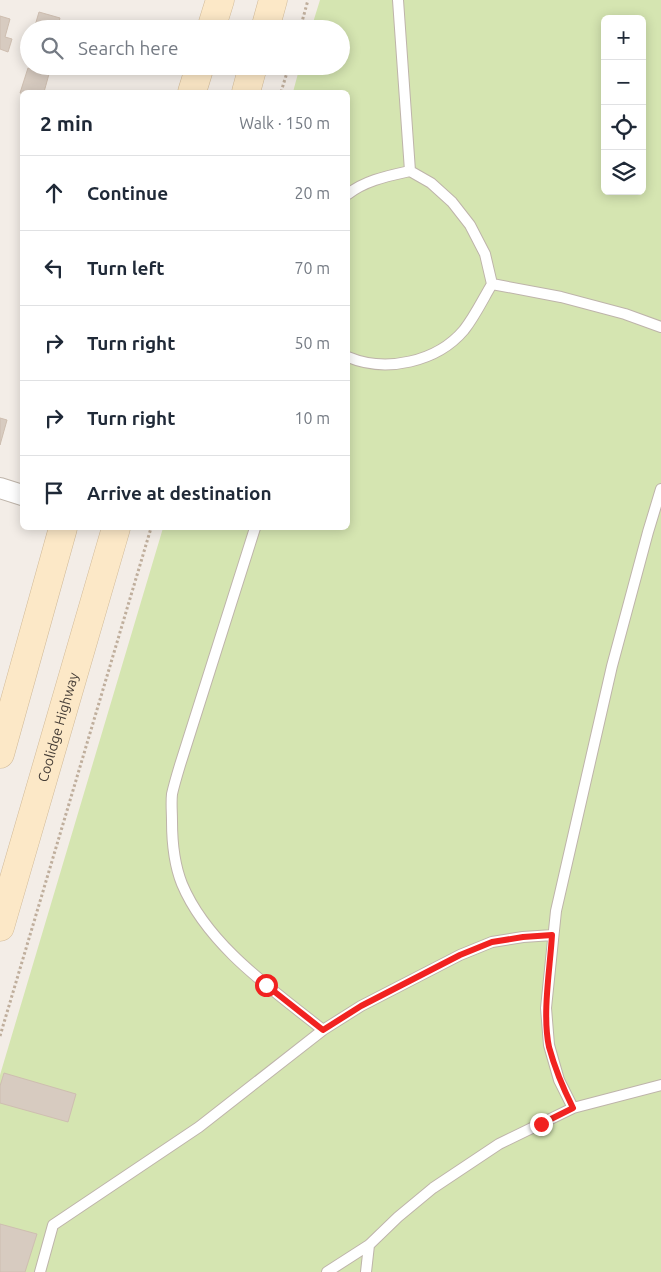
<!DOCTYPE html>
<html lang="en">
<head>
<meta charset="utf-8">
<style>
  :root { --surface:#fff; --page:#f6f6f7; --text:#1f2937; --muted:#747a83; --line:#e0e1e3 }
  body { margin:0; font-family:Ubuntu,sans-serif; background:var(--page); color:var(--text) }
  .controls { position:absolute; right:15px; top:15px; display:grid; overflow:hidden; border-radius:8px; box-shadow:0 2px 12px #0003 }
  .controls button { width:45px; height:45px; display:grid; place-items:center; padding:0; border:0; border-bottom:1px solid var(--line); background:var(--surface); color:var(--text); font:25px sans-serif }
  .stop { position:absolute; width:15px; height:15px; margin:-11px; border:4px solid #f12220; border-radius:50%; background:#fff }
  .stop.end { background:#f12220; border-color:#fff; box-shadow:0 1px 5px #0008 }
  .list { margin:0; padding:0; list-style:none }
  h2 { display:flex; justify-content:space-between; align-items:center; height:65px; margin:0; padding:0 20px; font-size:21px }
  h2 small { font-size:16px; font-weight:400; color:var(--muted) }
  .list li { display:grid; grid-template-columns:32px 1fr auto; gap:15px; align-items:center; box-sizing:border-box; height:75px; padding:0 20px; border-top:1px solid var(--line) }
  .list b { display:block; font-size:19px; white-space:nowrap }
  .list em { font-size:16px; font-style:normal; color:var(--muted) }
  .icon { flex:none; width:28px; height:28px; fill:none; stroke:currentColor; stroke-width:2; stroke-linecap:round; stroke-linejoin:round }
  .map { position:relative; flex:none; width:661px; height:1272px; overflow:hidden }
  .search { position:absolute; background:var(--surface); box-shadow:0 2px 12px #0003; left:20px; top:20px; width:330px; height:55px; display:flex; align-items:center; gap:12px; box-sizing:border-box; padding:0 18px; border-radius:28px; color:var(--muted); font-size:19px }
  .panel { position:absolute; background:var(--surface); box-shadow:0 2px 12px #0003; left:20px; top:90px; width:330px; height:440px; border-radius:8px }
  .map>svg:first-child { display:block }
  .green { fill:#d5e5b1; fill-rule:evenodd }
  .building { fill:#d7cbc0; stroke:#cebeb0 }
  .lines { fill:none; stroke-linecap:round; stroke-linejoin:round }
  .service-casing { stroke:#beb4aa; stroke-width:12 }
  .minor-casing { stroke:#beb4aa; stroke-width:22 }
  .secondary-casing { stroke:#d1ba98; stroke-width:29 }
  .path { stroke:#bfae9c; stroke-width:3; stroke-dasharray:2.5 2.5; stroke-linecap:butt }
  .service { stroke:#fff; stroke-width:10 }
  .minor { stroke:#fff; stroke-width:20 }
  .secondary { stroke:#fce8c7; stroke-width:28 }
  .route { stroke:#f12220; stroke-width:6 }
  .labels { text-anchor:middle; stroke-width:5; stroke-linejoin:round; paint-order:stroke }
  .street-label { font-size:14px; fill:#453d36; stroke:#fff }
</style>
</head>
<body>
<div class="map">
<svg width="661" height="1272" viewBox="0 0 661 1272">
  <rect width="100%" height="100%" fill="#f3ede7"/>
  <path class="green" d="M 320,0 L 661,0 L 661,1272 L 0,1272 L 0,1075 L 163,528 L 348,528 L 348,92 L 293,92 L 300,66 L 341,66 L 341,29 L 311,29 ZM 605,19 L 642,19 L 642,191 L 605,191 Z"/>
  <path class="building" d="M 39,12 L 60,18 L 57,29 L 34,29 Z
    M 0,16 L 10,19 L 5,37 L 12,39 L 8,52 L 0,49 Z
    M 28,68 L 49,74 L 44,92 L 20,93 Z
    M 0,418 L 7,420 L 0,445 Z
    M 4,1073 L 76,1094 L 68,1122 L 0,1103 L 0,1086 Z
    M 0,1224 L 37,1234 L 25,1272 L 0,1272 Z"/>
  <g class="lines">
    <g class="service-casing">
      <path id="service" d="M 398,0 L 410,171
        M 348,194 C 366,180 388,176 410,171 L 431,183 L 452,202 L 470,225 L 485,254 L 492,284 C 483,299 475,316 464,330 C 437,362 386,373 348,357
        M 492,284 L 561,297 L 625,314 L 661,327
        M 255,528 L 180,765 C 177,775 174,785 172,794 C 171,803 172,812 172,821 C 172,842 174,864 182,884 C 208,946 273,990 323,1030
        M 573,1108 L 559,1080 L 549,1045 L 546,1008 L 556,911 L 612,666 L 648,532 L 661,489
        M 40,1272 L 53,1225 L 199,1127 L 323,1030 L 361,1006 L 460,955 L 492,942 L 523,937 L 553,935
        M 327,1272 L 369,1245 L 398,1217 L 433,1188 L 499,1144 L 573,1108 L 661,1085
        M 366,1272 L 369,1245"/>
    </g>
    <g class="minor-casing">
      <path id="minor" d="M 0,488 L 22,495"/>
    </g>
    <g class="secondary-casing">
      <g id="secondary">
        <path d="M 211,29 L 220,0"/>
        <path d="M 265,29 L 273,0"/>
        <path d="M 192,92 L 200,66"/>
        <path d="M 246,92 L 253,66"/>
        <path d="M 0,754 L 63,528"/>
        <path id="s1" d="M 0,927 L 116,528"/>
      </g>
    </g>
    <path class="path" d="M 300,29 L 308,0
      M 281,92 L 289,66
      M 0,1036 L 151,528"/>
    <use href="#service" class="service"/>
    <use href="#minor" class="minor"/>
    <use href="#secondary" class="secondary"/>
  </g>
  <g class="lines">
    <path class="route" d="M 266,985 L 323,1030 L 361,1006 L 460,955 L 492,942 L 523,937 L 552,935 C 550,969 542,1014 549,1047 C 555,1069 563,1088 573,1108 L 541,1124"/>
  </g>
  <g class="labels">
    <g class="street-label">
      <text dy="5" stroke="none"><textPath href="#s1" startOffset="208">Coolidge Highway</textPath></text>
    </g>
  </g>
</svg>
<div class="controls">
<button>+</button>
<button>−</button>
<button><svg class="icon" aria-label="locate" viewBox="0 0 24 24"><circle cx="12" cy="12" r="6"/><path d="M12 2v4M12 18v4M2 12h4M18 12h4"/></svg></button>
<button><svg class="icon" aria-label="layers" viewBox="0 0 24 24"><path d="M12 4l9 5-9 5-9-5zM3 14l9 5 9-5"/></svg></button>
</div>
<div class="stop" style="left:266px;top:985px"></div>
<div class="stop end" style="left:541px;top:1124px"></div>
<div class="search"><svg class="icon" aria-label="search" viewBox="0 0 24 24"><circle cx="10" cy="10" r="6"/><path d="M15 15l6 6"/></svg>Search here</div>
<section class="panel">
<h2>2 min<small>Walk · 150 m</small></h2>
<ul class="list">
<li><svg class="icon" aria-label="ahead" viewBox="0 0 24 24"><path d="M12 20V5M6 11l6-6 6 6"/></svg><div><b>Continue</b></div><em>20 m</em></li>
<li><svg class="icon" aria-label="left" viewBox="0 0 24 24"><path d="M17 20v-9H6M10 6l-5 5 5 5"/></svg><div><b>Turn left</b></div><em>70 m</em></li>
<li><svg class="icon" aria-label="right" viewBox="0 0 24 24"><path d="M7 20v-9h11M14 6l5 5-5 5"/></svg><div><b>Turn right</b></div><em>50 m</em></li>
<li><svg class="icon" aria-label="right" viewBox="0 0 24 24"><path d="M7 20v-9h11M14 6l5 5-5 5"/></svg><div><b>Turn right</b></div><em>10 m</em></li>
<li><svg class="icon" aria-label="arrive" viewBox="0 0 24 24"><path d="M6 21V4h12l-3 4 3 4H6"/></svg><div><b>Arrive at destination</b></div></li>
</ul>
</section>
</div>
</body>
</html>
